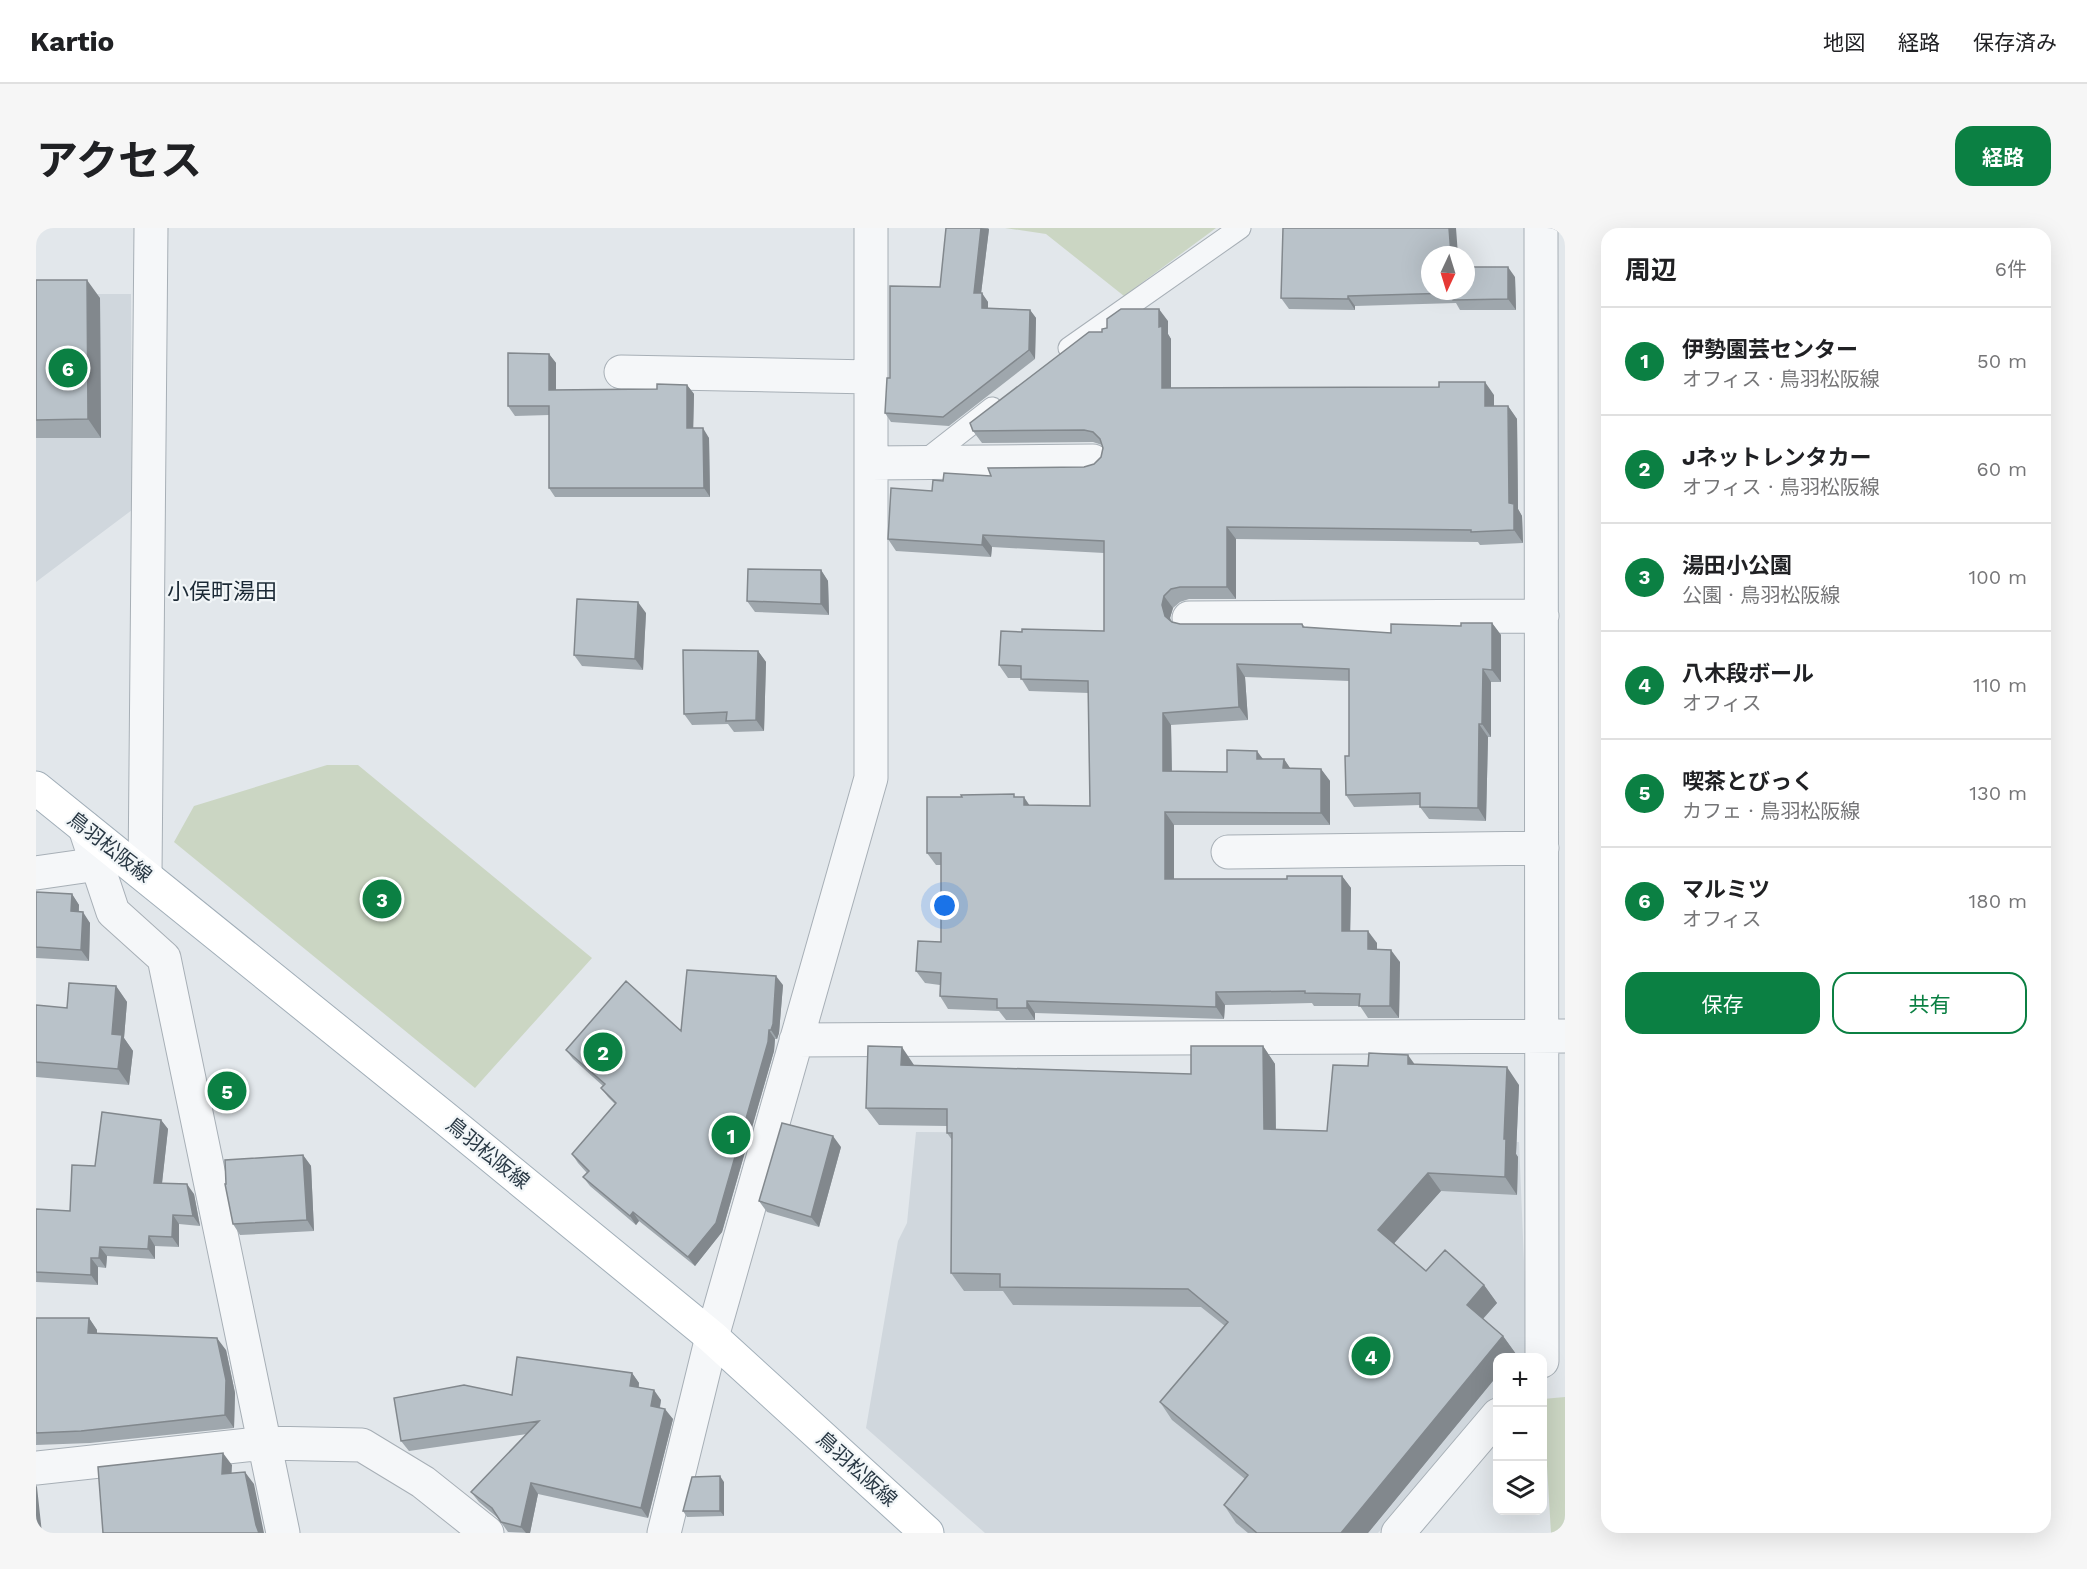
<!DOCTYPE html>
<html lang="ja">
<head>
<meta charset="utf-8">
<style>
  :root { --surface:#fff; --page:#f6f6f6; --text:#202124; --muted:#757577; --line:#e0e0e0; --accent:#0b8043 }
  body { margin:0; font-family:"Work Sans","Noto Sans JP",sans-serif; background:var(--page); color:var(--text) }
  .controls { position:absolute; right:18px; bottom:18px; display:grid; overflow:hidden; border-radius:12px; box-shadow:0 6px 24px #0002 }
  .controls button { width:54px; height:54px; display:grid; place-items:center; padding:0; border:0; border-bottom:2px solid var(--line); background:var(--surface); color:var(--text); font:30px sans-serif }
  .compass { position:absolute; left:1385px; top:18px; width:54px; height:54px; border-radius:50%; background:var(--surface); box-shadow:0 6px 24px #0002; rotate:184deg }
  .you { position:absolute; left:909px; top:678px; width:21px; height:21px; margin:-15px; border:4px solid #fff; border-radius:50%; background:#1a73e8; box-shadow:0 0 0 9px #1a73e833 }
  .badge { display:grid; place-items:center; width:39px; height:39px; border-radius:50%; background:var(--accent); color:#fff; font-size:20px; font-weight:700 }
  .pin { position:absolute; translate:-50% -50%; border:3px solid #fff; box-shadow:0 2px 6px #0006 }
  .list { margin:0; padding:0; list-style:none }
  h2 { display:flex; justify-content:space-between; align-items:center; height:78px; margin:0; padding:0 24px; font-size:26px }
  h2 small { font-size:20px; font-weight:400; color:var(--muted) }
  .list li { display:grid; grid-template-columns:39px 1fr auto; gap:18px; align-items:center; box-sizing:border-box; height:108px; padding:0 24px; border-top:2px solid var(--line) }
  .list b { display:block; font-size:22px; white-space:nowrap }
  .list p { margin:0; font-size:20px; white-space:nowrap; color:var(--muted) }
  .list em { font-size:20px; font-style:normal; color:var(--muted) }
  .actions { display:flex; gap:12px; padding:18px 24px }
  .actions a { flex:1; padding:14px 0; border:2px solid var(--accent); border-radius:18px; text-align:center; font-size:21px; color:var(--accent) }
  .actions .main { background:var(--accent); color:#fff }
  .icon { flex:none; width:33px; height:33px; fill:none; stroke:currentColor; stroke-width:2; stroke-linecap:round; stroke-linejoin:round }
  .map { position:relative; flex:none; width:1529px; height:1305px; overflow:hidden; border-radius:18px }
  header { display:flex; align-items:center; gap:36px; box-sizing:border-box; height:84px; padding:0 30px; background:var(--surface); border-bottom:2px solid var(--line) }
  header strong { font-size:28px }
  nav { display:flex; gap:33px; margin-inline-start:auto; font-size:21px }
  .intro { display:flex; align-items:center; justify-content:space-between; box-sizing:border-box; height:144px; padding:0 36px }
  h1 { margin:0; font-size:42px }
  .button { padding:15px 27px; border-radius:18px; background:var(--accent); color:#fff; font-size:21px; font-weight:700 }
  main { display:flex; gap:36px; padding:0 36px }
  aside { flex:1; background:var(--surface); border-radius:18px; box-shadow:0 6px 24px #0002 }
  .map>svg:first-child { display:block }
  .built { fill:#d0d7dd }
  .green { fill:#cbd6c3 }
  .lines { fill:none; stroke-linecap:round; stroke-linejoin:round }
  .service-casing { stroke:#a7afb6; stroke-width:23 }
  .minor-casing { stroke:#a7afb6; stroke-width:35 }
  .primary-casing { stroke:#a1aeb8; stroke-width:35 }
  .service { stroke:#f5f7f9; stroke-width:21 }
  .minor { stroke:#f5f7f9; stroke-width:33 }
  .primary { stroke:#fff; stroke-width:33 }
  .wall { fill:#9fa7ad }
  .shaded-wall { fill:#82888d }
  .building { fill:#b9c2c9; stroke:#82888d; stroke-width:1.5 }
  .labels { text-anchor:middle; stroke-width:4.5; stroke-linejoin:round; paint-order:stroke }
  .street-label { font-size:20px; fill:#293844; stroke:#f2f6f8 }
  .quarter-label { font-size:22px; fill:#1b2935; stroke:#f2f6f8 }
</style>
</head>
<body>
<header>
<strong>Kartio</strong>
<nav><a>地図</a><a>経路</a><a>保存済み</a></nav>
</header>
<div class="intro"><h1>アクセス</h1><a class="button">経路</a></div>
<main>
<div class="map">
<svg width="1529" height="1305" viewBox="0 0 1529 1305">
  <rect width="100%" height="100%" fill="#e2e7eb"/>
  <path class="built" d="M 0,66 L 95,66 L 96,282 L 0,354 Z
    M 880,904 L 1237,906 L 1286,916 L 1483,914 L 1492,1129 L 1462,1130 L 1461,1167 L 1342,1305 L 949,1305 L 830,1200 L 862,1013 L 871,995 Z"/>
  <path class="green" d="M 969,0 L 1180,0 L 1088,68 L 1010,6 Z
    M 291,537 L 322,537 L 556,730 L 439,860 L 138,614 L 158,578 Z
    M 1529,1169 L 1529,1305 L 1515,1305 L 1507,1171 Z"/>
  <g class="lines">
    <g class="service-casing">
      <path id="service" d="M 1033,120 L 1204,0
        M 887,234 L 956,180"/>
    </g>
    <g class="minor-casing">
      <path id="minor" d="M 1505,0 L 1506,1133
        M 585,144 L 835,149
        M 835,235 L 1057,233
        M 1153,390 L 1506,388
        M 49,600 L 77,684 L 128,730 L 247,1305
        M 1192,624 L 1506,620
        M 0,645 L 62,636
        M 109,646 L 115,0
        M 760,812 L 1529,808
        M 0,1240 L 229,1215 L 326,1217 L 387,1254 L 451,1305
        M 628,1305 L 676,1109 L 835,550 L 835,0
        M 1362,1305 L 1462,1187"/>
    </g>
    <g class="primary-casing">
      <path id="primary" d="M 0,560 L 410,891 L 676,1109 L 891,1305"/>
    </g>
    <use href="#service" class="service"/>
    <use href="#minor" class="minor"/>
    <use href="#primary" class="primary"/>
  </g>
  <path class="wall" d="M 910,0 L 952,0 L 953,1 L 945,65 L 952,74 L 952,80 L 994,82 L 1000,90 L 999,131 L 913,198 L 855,194 L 849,185 L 854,150 L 904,59 Z
    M 1479,49 L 1480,82 L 1424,82 L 1420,75 L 1319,78 L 1319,82 L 1253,81 L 1245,70 L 1394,63 Z
    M 0,52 L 64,70 L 65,210 L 0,210 Z
    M 1132,93 L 1132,106 L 1135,111 L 1135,160 L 1458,167 L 1458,178 L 1472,178 L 1481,191 L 1482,281 L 1486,288 L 1487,315 L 1444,317 L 1442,314 L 1200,311 L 1200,371 L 1153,371 L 1144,374 L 1137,380 L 1134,390 L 1136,394 L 1144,396 L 1266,396 L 1269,399 L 1355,405 L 1456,395 L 1465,407 L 1465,454 L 1455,454 L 1455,509 L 1452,509 L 1450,593 L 1393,591 L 1384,579 L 1384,577 L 1318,579 L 1310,567 L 1313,528 L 1313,453 L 1209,449 L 1212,492 L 1135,497 L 1136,543 L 1191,544 L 1227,531 L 1248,531 L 1254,540 L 1285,541 L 1294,553 L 1294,597 L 1138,597 L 1138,651 L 1251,651 L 1306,648 L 1315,660 L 1314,703 L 1341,715 L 1341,721 L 1364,734 L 1363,790 L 1332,790 L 1324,778 L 1278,778 L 1276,775 L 1189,777 L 1188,791 L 999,785 L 999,792 L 970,792 L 963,783 L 912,781 L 904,768 L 904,757 L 889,755 L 880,743 L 905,714 L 905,637 L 900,637 L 891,625 L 926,569 L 980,569 L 993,577 L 1054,578 L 1053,465 L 993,463 L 985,450 L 972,450 L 963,437 L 1068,403 L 1068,325 L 956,319 L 955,329 L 860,323 L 852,311 L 896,263 L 907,253 L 1048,239 L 1058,236 L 1065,229 L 1067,220 L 1066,217 L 1057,214 L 946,215 L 937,203 L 1066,104 Z
    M 513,126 L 520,135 L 520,162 L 621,161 L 651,157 L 658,166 L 657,200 L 673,210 L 674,269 L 519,269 L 513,260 L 513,187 L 479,188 L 472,178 Z
    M 785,342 L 792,353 L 793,387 L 719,384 L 711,373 Z
    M 610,385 L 607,442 L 546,438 L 538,427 Z
    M 722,423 L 730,434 L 728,503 L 698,504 L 692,496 L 656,497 L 648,486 Z
    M 0,664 L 36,666 L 43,677 L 43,683 L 54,695 L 53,733 L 0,730 Z
    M 747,757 L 743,805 L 741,811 L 739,811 L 738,823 L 686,1004 L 659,1038 L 603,993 L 600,997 L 554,958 L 547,949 L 551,945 L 542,935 L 536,926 L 579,876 L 572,869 L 565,860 L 567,858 L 537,831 L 530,822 L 645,803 Z
    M 80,758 L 91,774 L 88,810 L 97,823 L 93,857 L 0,849 L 0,777 L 31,780 Z
    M 1227,818 L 1239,836 L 1240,901 L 1291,903 L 1332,838 L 1379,836 L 1483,857 L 1480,926 L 1482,929 L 1481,967 L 1405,963 L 1358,1015 L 1390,1043 L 1448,1057 L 1461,1075 L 1447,1091 L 1467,1108 L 1480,1126 L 1477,1130 L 1461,1130 L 1461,1148 L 1332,1305 L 1212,1305 L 1200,1295 L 1188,1277 L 1209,1251 L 1136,1192 L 1124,1174 L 1189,1098 L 1165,1079 L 977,1077 L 967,1063 L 928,1063 L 915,1045 L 916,912 L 911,905 L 911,898 L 843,897 L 830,880 L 878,837 L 1155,846 Z
    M 125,892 L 132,901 L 126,955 L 158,966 L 164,998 L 143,996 L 143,1019 L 119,1018 L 119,1031 L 71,1028 L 70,1040 L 62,1039 L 62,1057 L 0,1054 L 0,981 L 34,983 L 59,938 Z
    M 805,919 L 783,999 L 731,984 L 723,973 Z
    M 267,927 L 275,938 L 278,1003 L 204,1007 L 197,996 L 190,956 Z
    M 0,1090 L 53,1090 L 61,1102 L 61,1106 L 190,1122 L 199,1165 L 198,1200 L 54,1215 L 0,1217 Z
    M 596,1145 L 603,1155 L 603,1159 L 625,1172 L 624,1180 L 637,1191 L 612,1290 L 502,1266 L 494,1305 L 472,1304 L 462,1290 L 443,1274 L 435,1264 L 491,1206 L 373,1223 L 365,1213 L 476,1167 Z
    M 688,1254 L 688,1288 L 651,1289 L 647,1283 Z"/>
  <path class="shaded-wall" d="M 945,0 L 953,1 L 944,74 L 938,65 Z
    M 1413,0 L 1420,0 L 1422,27 L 1415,27 Z
    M 1472,39 L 1479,49 L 1480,82 L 1472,71 Z
    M 51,52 L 64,70 L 65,210 L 52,191 Z
    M 946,65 L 952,74 L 952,89 L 946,80 Z
    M 1312,68 L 1319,78 L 1319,82 L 1312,71 Z
    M 1123,81 L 1132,93 L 1132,106 L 1135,111 L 1135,173 L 1126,160 L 1123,99 Z
    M 994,82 L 1000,90 L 999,131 L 993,122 Z
    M 513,126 L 520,135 L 520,171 L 513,162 Z
    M 1449,154 L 1458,167 L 1458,191 L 1449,178 Z
    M 651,157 L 658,166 L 657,210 L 651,200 Z
    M 1472,178 L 1481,191 L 1482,281 L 1486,288 L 1487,315 L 1478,302 L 1473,275 Z
    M 667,200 L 673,210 L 674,269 L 668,260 Z
    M 1191,299 L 1200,311 L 1200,371 L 1191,359 Z
    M 947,307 L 956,319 L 955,329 L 946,317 Z
    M 785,342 L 792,353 L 793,387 L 785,376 Z
    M 1128,368 L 1137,380 L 1134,390 L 1137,400 L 1129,388 L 1126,377 Z
    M 602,374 L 610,385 L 607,442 L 599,431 Z
    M 1456,395 L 1465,407 L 1465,454 L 1456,442 Z
    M 722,423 L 730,434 L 728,503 L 720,492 Z
    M 1201,436 L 1209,449 L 1212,492 L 1203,479 Z
    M 1447,441 L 1455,454 L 1455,509 L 1446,496 Z
    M 1127,485 L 1135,497 L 1136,556 L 1127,543 Z
    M 1443,496 L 1452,509 L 1450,593 L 1442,580 Z
    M 1221,523 L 1230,535 L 1221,531 Z
    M 1248,531 L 1256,543 L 1247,540 Z
    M 1285,541 L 1294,553 L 1294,597 L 1285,585 Z
    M 988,569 L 996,581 L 988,577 Z
    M 1129,584 L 1138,597 L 1138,663 L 1129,651 Z
    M 1306,648 L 1315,660 L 1314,715 L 1306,703 Z
    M 36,666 L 43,677 L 42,694 L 35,683 Z
    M 47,684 L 54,695 L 53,733 L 45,722 Z
    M 1332,703 L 1341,715 L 1341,733 L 1332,721 Z
    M 1355,722 L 1364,734 L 1363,790 L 1354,778 Z
    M 740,748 L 747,757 L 743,805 L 741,811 L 735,802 Z
    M 80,758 L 91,774 L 88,810 L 97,823 L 93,857 L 82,841 L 76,806 Z
    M 1180,764 L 1189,777 L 1188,791 L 1180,779 Z
    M 991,773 L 999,785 L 999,792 L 991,780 Z
    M 733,802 L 739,811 L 738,823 L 686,1004 L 659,1038 L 652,1029 Z
    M 1227,818 L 1239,836 L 1240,919 L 1228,901 Z
    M 866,819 L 878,837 L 878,855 L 865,837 Z
    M 1372,827 L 1385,845 L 1372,836 Z
    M 1471,839 L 1483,857 L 1480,926 L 1482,929 L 1481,967 L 1469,949 L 1468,911 Z
    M 125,892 L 132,901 L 125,964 L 118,955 Z
    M 797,908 L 805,919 L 783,999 L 775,989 Z
    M 267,927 L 275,938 L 278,1003 L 271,992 Z
    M 1392,945 L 1405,963 L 1354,1020 L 1342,1002 Z
    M 151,956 L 158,966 L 164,998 L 157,988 Z
    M 597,984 L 603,993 L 600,997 L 594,988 Z
    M 137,987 L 143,996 L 143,1019 L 136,1009 Z
    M 113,1008 L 119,1018 L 119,1031 L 112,1021 Z
    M 64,1019 L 71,1028 L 70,1040 L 63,1030 Z
    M 55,1030 L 62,1039 L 62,1057 L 55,1047 Z
    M 1448,1057 L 1461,1075 L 1443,1095 L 1431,1077 Z
    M 53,1090 L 61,1102 L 61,1118 L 52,1105 Z
    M 1467,1108 L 1480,1126 L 1477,1130 L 1461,1130 L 1461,1148 L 1332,1305 L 1305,1305 Z
    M 181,1110 L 190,1122 L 199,1165 L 198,1200 L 189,1187 Z
    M 596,1145 L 603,1155 L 601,1168 L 594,1158 Z
    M 618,1162 L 625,1172 L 622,1188 L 615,1178 Z
    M 629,1181 L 637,1191 L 612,1290 L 605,1280 Z
    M 187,1225 L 196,1237 L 195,1258 L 186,1246 Z
    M 209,1244 L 218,1256 L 228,1305 L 223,1305 L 220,1297 Z
    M 684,1248 L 688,1254 L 688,1288 L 684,1283 Z
    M 495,1255 L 502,1266 L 494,1305 L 490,1305 L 485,1299 Z
    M 0,1257 L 1,1259 L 6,1305 L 0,1305 Z"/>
  <path class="building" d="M 910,0 L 945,0 L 938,65 L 946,65 L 946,80 L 994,82 L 993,122 L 907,189 L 849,185 L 851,150 L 854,150 L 854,58 L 904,59 Z
    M 1247,0 L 1413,0 L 1415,27 L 1394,27 L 1394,63 L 1430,63 L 1430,39 L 1472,39 L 1472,71 L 1417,72 L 1417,65 L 1312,68 L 1312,71 L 1245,70 Z
    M 0,52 L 51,52 L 52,191 L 0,192 Z
    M 1085,81 L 1123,81 L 1123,99 L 1126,98 L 1126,160 L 1403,159 L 1403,154 L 1449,154 L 1449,178 L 1472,178 L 1473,275 L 1478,276 L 1478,302 L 1435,304 L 1435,302 L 1191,299 L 1191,359 L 1144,359 L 1135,361 L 1128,368 L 1126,377 L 1129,388 L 1136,394 L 1144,396 L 1266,396 L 1267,399 L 1355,405 L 1355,396 L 1425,398 L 1425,395 L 1456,395 L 1456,442 L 1447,441 L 1446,496 L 1443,496 L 1442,580 L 1384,579 L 1384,565 L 1310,567 L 1309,528 L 1313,528 L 1313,441 L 1201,436 L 1203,479 L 1127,485 L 1127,543 L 1191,544 L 1191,522 L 1221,523 L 1221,531 L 1248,531 L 1247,540 L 1285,541 L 1285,585 L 1129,584 L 1129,651 L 1251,651 L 1251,648 L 1306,648 L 1306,703 L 1332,703 L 1332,721 L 1355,722 L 1354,778 L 1323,778 L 1324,766 L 1269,765 L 1269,763 L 1180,764 L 1180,779 L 991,773 L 991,780 L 961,780 L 961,771 L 904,768 L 905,745 L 880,743 L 882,713 L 905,714 L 905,625 L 891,625 L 891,569 L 926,569 L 925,567 L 978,566 L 978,569 L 988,569 L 988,577 L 1054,578 L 1052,453 L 985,451 L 985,438 L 963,437 L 965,403 L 986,404 L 986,401 L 1068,403 L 1068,313 L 947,307 L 946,317 L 852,311 L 855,260 L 896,263 L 897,252 L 907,253 L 908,245 L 955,248 L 952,240 L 1048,239 L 1058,236 L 1065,229 L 1067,220 L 1064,211 L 1057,204 L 1048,202 L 937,203 L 934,195 L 1053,104 L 1066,104 L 1066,101 L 1071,100 L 1071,91 Z
    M 472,125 L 513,126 L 513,162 L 621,161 L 621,156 L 651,157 L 651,200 L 667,200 L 668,260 L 513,260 L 513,178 L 472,178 Z
    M 712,341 L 785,342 L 785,376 L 711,373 Z
    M 541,371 L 602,374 L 599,431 L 538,427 Z
    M 647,422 L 722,423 L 720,492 L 690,493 L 691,484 L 648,486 Z
    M 0,664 L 36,666 L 35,683 L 47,684 L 45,722 L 0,719 Z
    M 651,742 L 740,748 L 737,796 L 735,802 L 733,802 L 732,814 L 680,995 L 652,1029 L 597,984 L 594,988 L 547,949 L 553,943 L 536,926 L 580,875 L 565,860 L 569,856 L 530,822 L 590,753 L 645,803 Z
    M 33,755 L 80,758 L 76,806 L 86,807 L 82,841 L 0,834 L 0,777 L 31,780 Z
    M 832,818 L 866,819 L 865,837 L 1155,846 L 1155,818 L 1227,818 L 1228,901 L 1291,903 L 1297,837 L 1332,838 L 1333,825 L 1372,827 L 1372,836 L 1471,839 L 1468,911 L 1470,911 L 1469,949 L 1392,945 L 1342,1002 L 1390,1043 L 1409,1022 L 1448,1057 L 1431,1077 L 1467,1108 L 1305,1305 L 1221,1305 L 1188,1277 L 1212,1247 L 1124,1174 L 1192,1094 L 1152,1061 L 964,1059 L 964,1046 L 915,1045 L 916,905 L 911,905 L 911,881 L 830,880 Z
    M 66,884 L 125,892 L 118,955 L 151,956 L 157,988 L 137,987 L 136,1009 L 113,1008 L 112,1021 L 64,1019 L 63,1030 L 55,1030 L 55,1047 L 0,1044 L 0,981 L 34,983 L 36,937 L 59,938 Z
    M 746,895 L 797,908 L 775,989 L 723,973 Z
    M 267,927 L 271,992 L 197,996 L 189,956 L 190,956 L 189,932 Z
    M 0,1090 L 53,1090 L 52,1105 L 181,1110 L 190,1152 L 189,1187 L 45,1203 L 0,1205 Z
    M 481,1129 L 596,1145 L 594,1158 L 618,1162 L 615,1178 L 629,1181 L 605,1280 L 495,1255 L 485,1299 L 465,1294 L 456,1280 L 435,1264 L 503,1193 L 365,1213 L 358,1170 L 428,1157 L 476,1167 Z
    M 187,1225 L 186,1246 L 209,1244 L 220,1297 L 223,1305 L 67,1305 L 62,1239 Z
    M 684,1248 L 684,1283 L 647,1283 L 656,1249 Z"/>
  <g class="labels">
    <g class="street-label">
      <text transform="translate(74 619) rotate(38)" y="7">鳥羽松阪線</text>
      <text transform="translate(452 925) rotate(39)" y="7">鳥羽松阪線</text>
      <text transform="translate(821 1241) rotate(42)" y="7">鳥羽松阪線</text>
    </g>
    <g class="quarter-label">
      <text x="186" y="371">小俣町湯田</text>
    </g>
  </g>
</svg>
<div class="controls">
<button>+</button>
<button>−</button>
<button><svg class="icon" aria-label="layers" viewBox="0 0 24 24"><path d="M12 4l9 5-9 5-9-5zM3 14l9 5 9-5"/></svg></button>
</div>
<svg class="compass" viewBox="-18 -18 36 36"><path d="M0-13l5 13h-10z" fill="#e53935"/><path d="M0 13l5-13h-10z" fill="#757577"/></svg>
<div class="you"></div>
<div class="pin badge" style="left:695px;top:907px">1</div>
<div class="pin badge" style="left:567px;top:824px">2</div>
<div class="pin badge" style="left:346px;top:671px">3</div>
<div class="pin badge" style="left:1335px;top:1128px">4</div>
<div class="pin badge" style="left:191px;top:863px">5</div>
<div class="pin badge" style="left:32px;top:140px">6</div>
</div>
<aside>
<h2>周辺<small>6件</small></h2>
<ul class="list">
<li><span class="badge">1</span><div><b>伊勢園芸センター</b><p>オフィス · 鳥羽松阪線</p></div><em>50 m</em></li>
<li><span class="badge">2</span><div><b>Jネットレンタカー</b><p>オフィス · 鳥羽松阪線</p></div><em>60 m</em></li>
<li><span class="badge">3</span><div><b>湯田小公園</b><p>公園 · 鳥羽松阪線</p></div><em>100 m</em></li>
<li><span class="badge">4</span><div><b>八木段ボール</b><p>オフィス</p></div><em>110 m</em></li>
<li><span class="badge">5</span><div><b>喫茶とびっく</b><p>カフェ · 鳥羽松阪線</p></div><em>130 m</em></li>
<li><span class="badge">6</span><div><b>マルミツ</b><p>オフィス</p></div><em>180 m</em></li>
</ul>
<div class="actions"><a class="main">保存</a><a>共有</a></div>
</aside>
</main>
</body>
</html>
